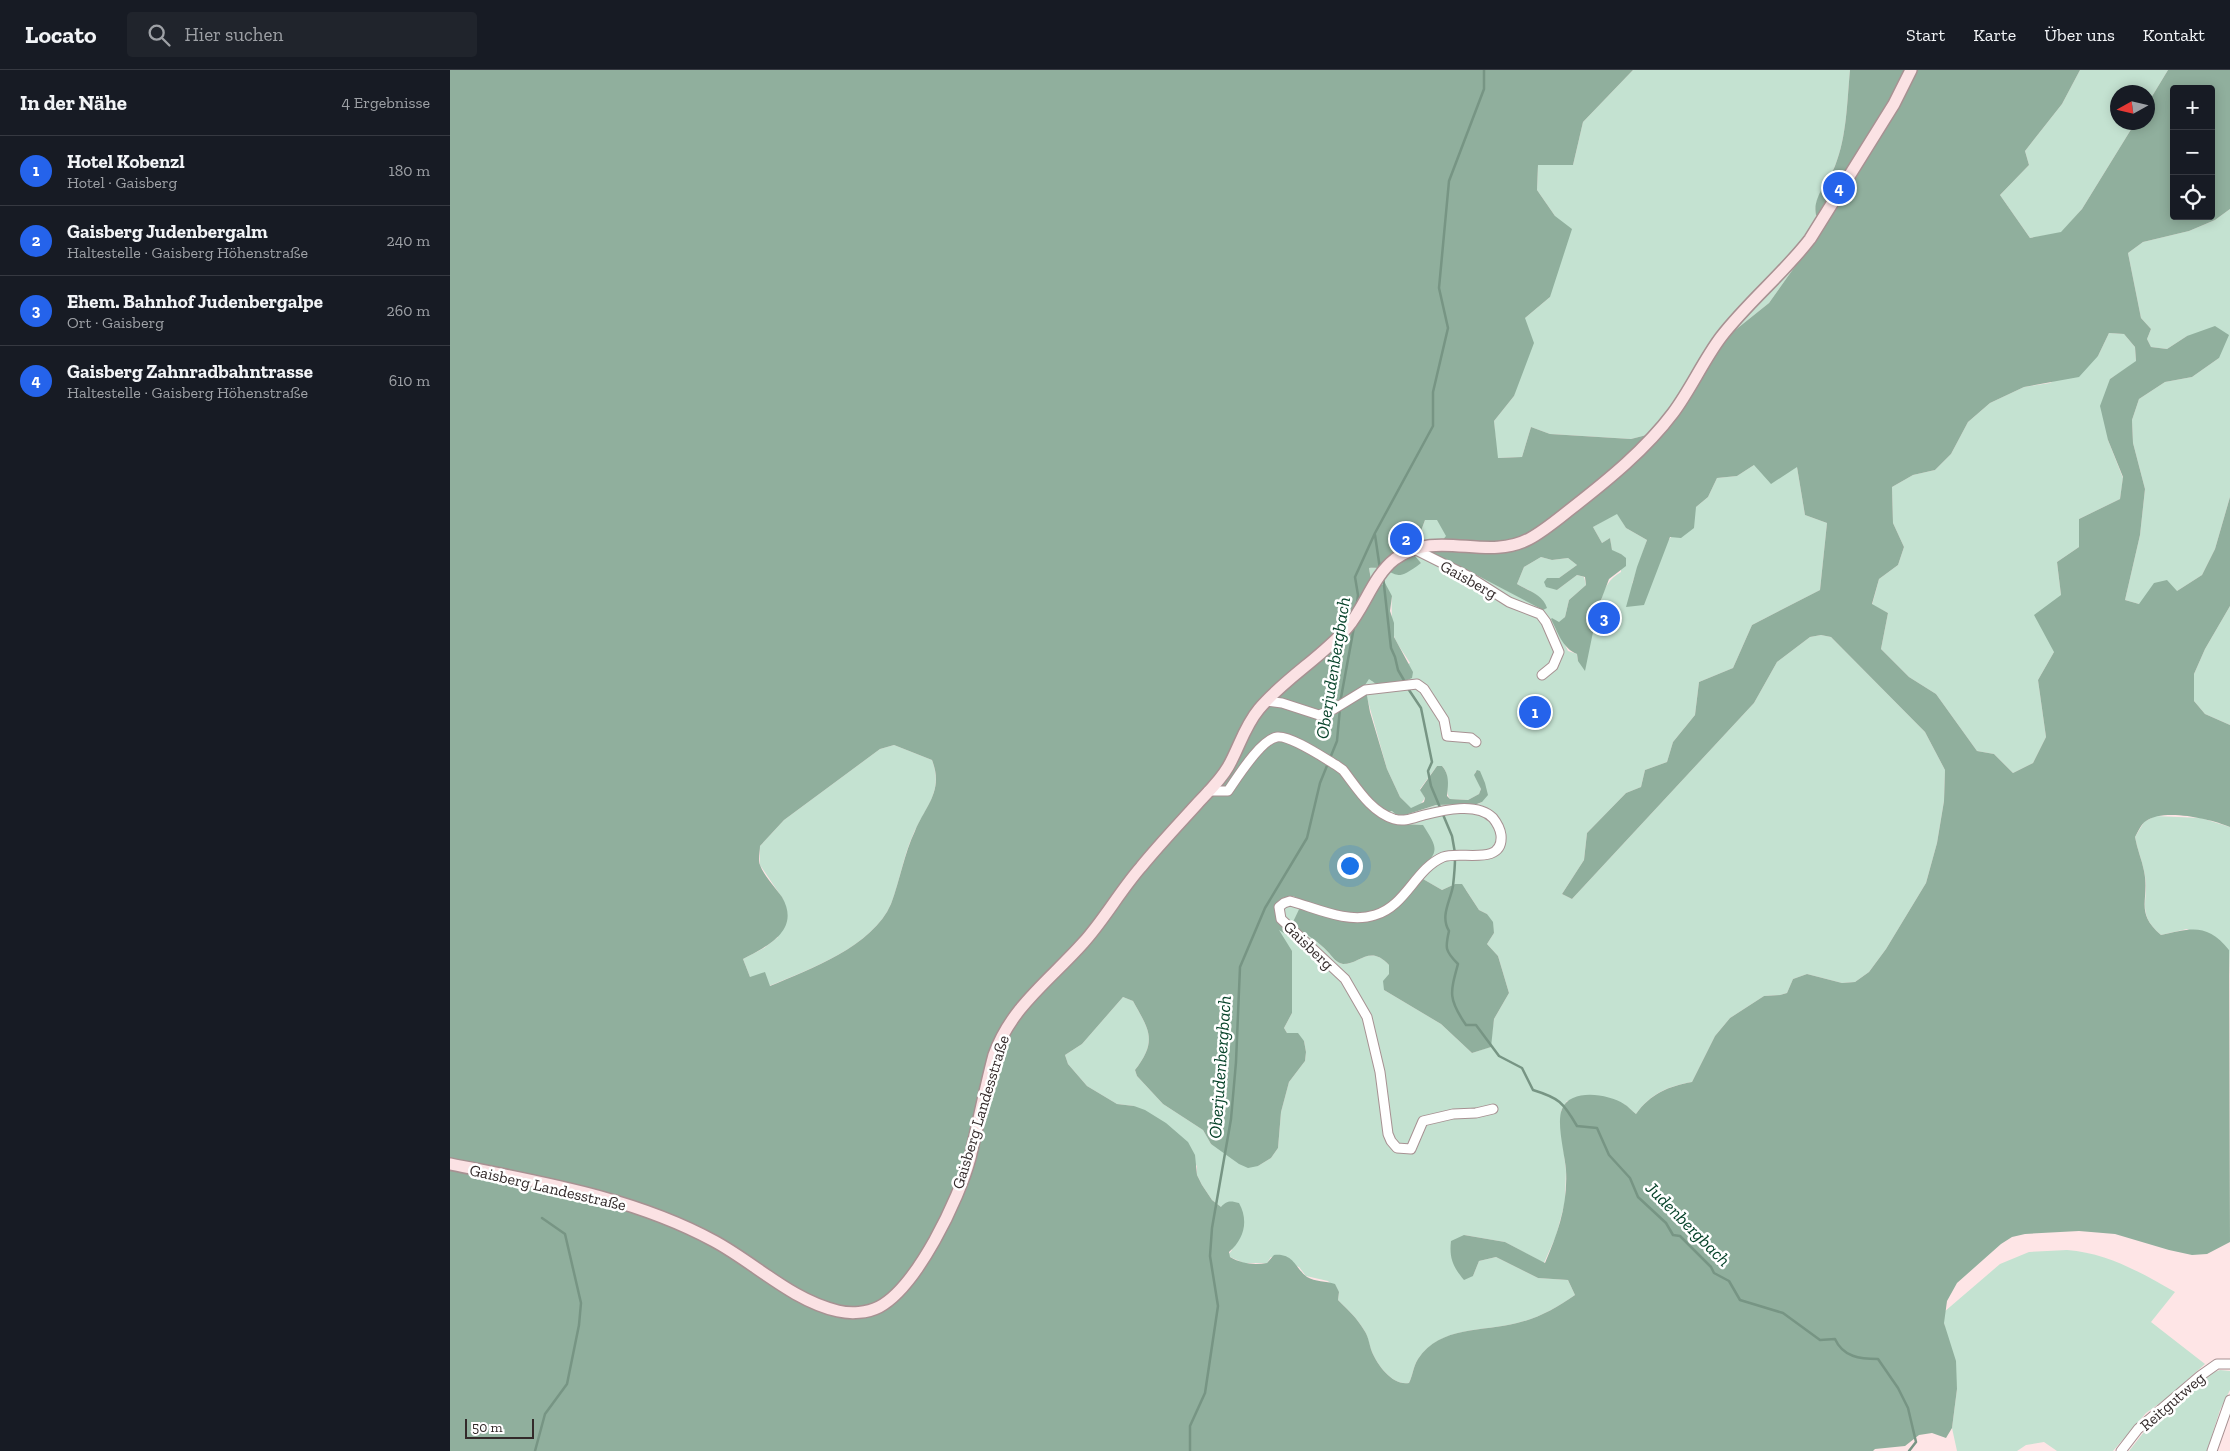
<!DOCTYPE html>
<html lang="de">
<head>
<meta charset="utf-8">
<style>
  :root { --surface:#171b24; --page:#20242c; --text:#f1f3f6; --muted:#9ea1a6; --line:#363941; --accent:#2563eb }
  body { margin:0; font-family:"Zilla Slab",serif; background:var(--page); color:var(--text) }
  .controls { position:absolute; right:15px; top:15px; display:grid; overflow:hidden; border-radius:5px; box-shadow:0 2px 12px #0003 }
  .controls button { width:45px; height:45px; display:grid; place-items:center; padding:0; border:0; border-bottom:1px solid var(--line); background:var(--surface); color:var(--text); font:25px sans-serif }
  .compass { position:absolute; left:1660px; top:15px; width:45px; height:45px; border-radius:50%; background:var(--surface); box-shadow:0 2px 12px #0003; rotate:262deg }
  .scale { position:absolute; left:15px; bottom:12px; width:69px; box-sizing:border-box; padding-left:5px; border:2px solid #332a2a; border-top:0; font-size:14px; line-height:18px; white-space:nowrap; color:#332a2a; -webkit-text-stroke:4px #fff; paint-order:stroke }
  .you { position:absolute; left:899px; top:795px; width:18px; height:18px; margin:-12px; border:4px solid #fff; border-radius:50%; background:#1a73e8; box-shadow:0 0 0 8px #1a73e833 }
  .badge { display:grid; place-items:center; width:32px; height:32px; border-radius:50%; background:var(--accent); color:#fff; font-size:16px; font-weight:700 }
  .pin { position:absolute; translate:-50% -50%; border:2px solid #fff; box-shadow:0 1px 5px #0006 }
  .list { margin:0; padding:0; list-style:none }
  h2 { display:flex; justify-content:space-between; align-items:center; height:65px; margin:0; padding:0 20px; font-size:21px }
  h2 small { font-size:16px; font-weight:400; color:var(--muted) }
  .list li { display:grid; grid-template-columns:32px 1fr auto; gap:15px; align-items:center; box-sizing:border-box; height:70px; padding:0 20px; border-top:1px solid var(--line) }
  .list b { display:block; font-size:19px; white-space:nowrap }
  .list p { margin:0; font-size:16px; white-space:nowrap; color:var(--muted) }
  .list em { font-size:16px; font-style:normal; color:var(--muted) }
  .icon { flex:none; width:28px; height:28px; fill:none; stroke:currentColor; stroke-width:2; stroke-linecap:round; stroke-linejoin:round }
  .map { position:relative; flex:none; width:1780px; height:1381px; overflow:hidden }
  header { display:flex; align-items:center; gap:30px; box-sizing:border-box; height:70px; padding:0 25px; background:var(--surface); border-bottom:1px solid var(--line) }
  header strong { font-size:24px }
  nav { display:flex; gap:28px; margin-inline-start:auto; font-size:18px }
  .search { width:350px; height:45px; background:var(--page); display:flex; align-items:center; gap:12px; box-sizing:border-box; padding:0 18px; border-radius:5px; color:var(--muted); font-size:19px }
  main { display:flex }
  aside { flex:1; background:var(--surface) }
  .map>svg:first-child { display:block }
  .green { fill:#c4e2d1 }
  .forest { fill:#90af9d; fill-rule:evenodd }
  .lines { fill:none; stroke-linecap:round; stroke-linejoin:round }
  .stream { stroke:#779584; stroke-width:2.5 }
  .street-casing { stroke:#a79192; stroke-width:11 }
  .secondary-casing { stroke:#a79192; stroke-width:14 }
  .street { stroke:#fff; stroke-width:9 }
  .secondary { stroke:#fbe2e4; stroke-width:11 }
  .labels { text-anchor:middle; stroke-width:5; stroke-linejoin:round; paint-order:stroke }
  .street-label { font-size:16px; fill:#332a2a; stroke:#fff }
  .water-label { font-size:18px; font-style:italic; fill:#07432a; stroke:#fff }
</style>
</head>
<body>
<header>
<strong>Locato</strong>
<div class="search"><svg class="icon" aria-label="search" viewBox="0 0 24 24"><circle cx="10" cy="10" r="6"/><path d="M15 15l6 6"/></svg>Hier suchen</div>
<nav><a>Start</a><a>Karte</a><a>Über uns</a><a>Kontakt</a></nav>
</header>
<main>
<aside>
<h2>In der Nähe<small>4 Ergebnisse</small></h2>
<ul class="list">
<li><span class="badge">1</span><div><b>Hotel Kobenzl</b><p>Hotel · Gaisberg</p></div><em>180 m</em></li>
<li><span class="badge">2</span><div><b>Gaisberg Judenbergalm</b><p>Haltestelle · Gaisberg Höhenstraße</p></div><em>240 m</em></li>
<li><span class="badge">3</span><div><b>Ehem. Bahnhof Judenbergalpe</b><p>Ort · Gaisberg</p></div><em>260 m</em></li>
<li><span class="badge">4</span><div><b>Gaisberg Zahnradbahntrasse</b><p>Haltestelle · Gaisberg Höhenstraße</p></div><em>610 m</em></li>
</ul>
</aside>
<div class="map">
<svg width="1780" height="1381" viewBox="0 0 1780 1381">
  <rect width="100%" height="100%" fill="#fee5e6"/>
  <path class="green" d="M 1183,0 L 1400,0 C 1397,31 1397,66 1385,96 C 1379,111 1363,127 1366,145 L 1369,148 L 1368,164 L 1319,233 L 1279,265 L 1216,360 L 1181,369 L 1100,364 L 1081,357 L 1072,387 L 1047,388 L 1044,351 L 1064,326 L 1075,248 L 1100,227 L 1105,146 L 1087,120 L 1088,95 L 1123,95 L 1133,52 Z
    M 1630,0 L 1718,0 L 1698,33 L 1698,22 L 1668,22 L 1668,52 L 1685,53 L 1632,139 L 1611,163 L 1580,168 L 1550,125 L 1579,95 L 1575,81 L 1612,34 Z
    M 1780,139 L 1780,427 L 1765,479 L 1752,505 L 1727,521 L 1689,534 L 1675,530 L 1690,465 L 1695,419 L 1683,373 L 1682,350 L 1689,329 L 1715,312 L 1742,307 L 1769,288 L 1737,266 L 1717,279 L 1701,277 L 1697,269 L 1701,259 L 1691,248 L 1678,183 L 1693,172 L 1739,161 L 1765,150 Z
    M 1659,263 L 1674,264 L 1685,277 L 1686,292 L 1660,309 L 1658,370 L 1673,408 L 1670,429 L 1629,449 L 1629,477 L 1607,492 L 1611,525 L 1604,582 L 1588,610 L 1596,667 L 1583,693 L 1563,703 L 1544,684 L 1527,681 L 1486,624 L 1459,607 L 1431,579 L 1438,543 L 1422,535 L 1429,509 L 1448,495 L 1454,477 L 1443,453 L 1442,417 L 1463,405 L 1485,400 L 1501,384 L 1518,352 L 1540,333 L 1574,317 L 1600,313 L 1648,286 Z
    M 1304,395 L 1347,397 L 1355,445 L 1377,453 L 1370,520 L 1302,555 L 1283,598 L 1249,612 L 1245,645 L 1223,672 L 1217,692 L 1195,700 L 1191,717 L 1176,723 L 1137,763 L 1134,790 L 1112,824 L 1122,829 L 1304,633 L 1327,592 L 1360,567 L 1371,565 L 1381,567 L 1475,662 L 1495,700 L 1494,731 L 1487,773 L 1476,813 L 1436,879 L 1419,902 L 1405,912 L 1392,913 L 1357,904 L 1343,909 L 1337,923 L 1330,925 L 1314,926 L 1280,948 L 1265,966 L 1242,1012 C 1218,1016 1200,1024 1186,1044 L 1174,1034 L 1117,1031 L 1111,1041 L 1111,1058 L 1116,1101 L 1115,1132 L 1106,1166 L 1094,1193 L 1055,1172 L 1014,1165 L 1023,1206 L 1029,1191 L 1046,1187 L 1088,1208 L 1118,1210 L 1125,1225 C 1106,1238 1089,1248 1067,1253 C 1033,1262 992,1255 968,1289 C 963,1297 963,1305 959,1313 C 943,1316 928,1296 922,1282 C 919,1275 918,1266 914,1260 C 907,1248 898,1240 888,1230 L 889,1222 L 878,1211 L 856,1206 L 849,1197 L 821,1187 L 817,1193 L 794,1193 L 780,1187 L 778,1185 L 782,1180 L 771,1137 L 762,1130 L 752,1115 L 747,1105 L 747,1096 L 684,1036 L 667,1034 L 637,1016 L 618,994 L 615,985 L 632,974 L 673,927 L 683,931 C 699,960 708,970 685,1000 L 687,1006 L 713,1034 L 753,1060 L 761,1074 L 808,1096 L 821,1088 L 828,1078 L 831,1042 L 839,1012 L 855,991 L 856,982 L 854,971 L 837,963 L 834,958 L 842,943 L 827,858 L 860,879 L 831,854 L 826,836 L 833,828 L 843,826 L 853,831 L 843,856 C 856,864 868,871 878,882 C 882,886 886,893 893,894 C 910,894 920,874 939,895 L 939,904 L 934,920 L 991,954 L 1022,983 L 1040,977 L 1044,949 L 1059,923 L 1048,886 L 1037,874 L 1044,863 L 1037,844 L 1029,840 L 1016,820 L 1005,814 L 992,820 L 973,809 L 969,801 L 973,755 L 953,754 L 936,743 L 943,741 L 952,746 L 987,735 L 1028,734 L 1032,732 L 1030,701 L 1025,702 L 1031,719 L 1029,724 L 1018,730 L 1000,729 C 993,720 1002,706 992,696 L 987,696 L 970,719 L 975,728 L 970,735 L 961,739 L 950,727 L 937,699 L 914,617 L 917,609 L 921,609 L 923,612 L 960,593 C 955,585 949,577 945,569 C 942,562 941,535 942,526 L 932,515 L 921,510 L 919,498 L 971,493 L 965,487 L 967,472 L 975,450 L 988,450 L 997,466 L 982,481 L 981,484 L 1013,498 L 1093,539 C 1093,524 1079,521 1067,514 L 1074,497 L 1091,487 L 1102,490 L 1118,488 L 1127,495 L 1109,508 L 1097,508 L 1107,520 L 1127,505 L 1134,507 L 1136,515 L 1119,530 L 1115,547 L 1109,553 L 1102,548 L 1118,581 L 1127,584 L 1128,591 C 1133,580 1140,570 1144,559 C 1153,537 1147,516 1171,502 L 1171,484 L 1162,481 L 1160,468 L 1152,473 L 1143,457 L 1167,443 L 1176,458 L 1197,470 L 1182,514 L 1246,437 L 1258,427 L 1267,408 L 1287,406 Z
    M 1780,536 L 1780,655 L 1755,644 L 1744,631 L 1744,604 L 1755,579 Z
    M 444,675 L 482,690 C 494,722 475,737 463,765 C 453,787 450,811 441,834 C 423,876 359,900 319,916 L 300,907 L 293,889 L 314,878 L 328,867 L 333,829 L 310,795 L 310,776 L 334,750 L 430,679 Z
    M 1705,746 L 1751,748 L 1780,757 L 1780,906 L 1779,880 L 1737,859 L 1711,865 C 1684,842 1701,830 1694,801 C 1692,790 1687,779 1685,767 L 1694,752 Z
    M 1617,1180 C 1657,1183 1690,1202 1725,1222 L 1701,1252 L 1755,1294 L 1717,1328 L 1696,1343 L 1663,1381 L 1607,1381 L 1594,1372 L 1576,1375 L 1567,1381 L 1507,1381 L 1502,1358 L 1507,1319 L 1494,1253 L 1494,1242 L 1550,1194 L 1579,1182 Z
    M 1770,1300 L 1780,1301 L 1780,1320 L 1770,1340 L 1757,1381 L 1679,1381 L 1697,1358 L 1725,1336 L 1738,1321 L 1759,1304 Z"/>
  <path class="forest" d="M 0,0 L 1183,0 L 1133,52 L 1123,95 L 1088,95 L 1087,120 L 1105,146 L 1122,159 L 1100,227 L 1075,248 L 1084,273 L 1064,326 L 1044,351 L 1048,388 L 1072,387 L 1081,357 L 1100,364 L 1181,369 L 1216,360 L 1279,265 L 1319,233 L 1368,164 L 1369,148 L 1366,145 C 1362,127 1379,111 1385,96 C 1397,66 1397,31 1400,0 L 1630,0 L 1612,34 L 1575,81 L 1579,95 L 1550,125 L 1580,168 L 1611,162 L 1632,139 L 1685,53 L 1698,52 L 1698,33 L 1718,0 L 1780,0 L 1780,139 L 1765,150 L 1739,161 L 1693,172 L 1678,183 L 1691,248 L 1701,259 L 1697,269 L 1701,277 L 1717,279 L 1737,266 L 1765,256 L 1779,265 L 1769,288 L 1742,307 L 1715,312 L 1689,329 L 1682,350 L 1683,373 L 1695,419 L 1690,465 L 1675,530 L 1689,534 L 1704,513 L 1717,510 L 1727,521 L 1752,505 L 1765,479 L 1780,427 L 1780,536 L 1755,579 L 1744,604 L 1744,631 L 1755,644 L 1780,655 L 1780,757 C 1761,749 1714,738 1696,751 C 1691,754 1688,762 1685,767 C 1687,779 1692,790 1694,801 C 1700,830 1684,842 1711,865 C 1741,858 1758,853 1779,880 L 1780,1172 L 1757,1184 L 1742,1185 L 1719,1180 L 1665,1164 L 1629,1161 L 1575,1164 L 1562,1167 L 1551,1174 L 1507,1213 L 1497,1231 L 1494,1253 L 1506,1291 L 1507,1319 L 1502,1358 L 1496,1368 L 1482,1363 L 1469,1365 L 1455,1376 L 1425,1379 L 1423,1381 L 0,1381 ZM 1724,19 L 1761,19 L 1761,146 L 1724,146 ZM 1659,263 L 1674,264 L 1685,277 L 1686,291 L 1660,309 L 1650,336 L 1658,370 L 1673,407 L 1670,429 L 1629,449 L 1629,477 L 1607,492 L 1611,525 L 1584,545 L 1604,582 L 1588,610 L 1596,667 L 1583,693 L 1563,703 L 1544,684 L 1527,681 L 1486,624 L 1459,607 L 1431,579 L 1438,543 L 1422,534 L 1429,509 L 1448,495 L 1454,477 L 1443,453 L 1442,417 L 1463,405 L 1485,400 L 1501,384 L 1518,352 L 1540,333 L 1574,317 L 1629,307 L 1648,286 ZM 1304,395 L 1321,414 L 1347,397 L 1355,445 L 1377,453 L 1370,520 L 1302,555 L 1283,598 L 1249,612 L 1245,645 L 1223,672 L 1217,692 L 1195,700 L 1191,717 L 1176,723 L 1137,763 L 1134,790 L 1112,824 L 1122,829 L 1304,633 L 1327,592 L 1360,567 L 1371,565 L 1381,567 L 1475,662 L 1495,700 L 1494,731 L 1487,773 L 1476,813 L 1436,879 L 1419,902 L 1405,912 L 1392,913 L 1357,904 L 1343,909 L 1337,923 L 1330,925 L 1314,926 L 1280,948 L 1265,966 L 1242,1012 C 1219,1016 1200,1024 1186,1044 C 1182,1041 1178,1036 1174,1034 C 1158,1024 1121,1018 1112,1039 C 1106,1053 1115,1085 1116,1100 C 1118,1134 1108,1163 1095,1193 L 1055,1172 L 1014,1165 L 1001,1171 C 999,1188 1003,1197 1014,1210 L 1023,1206 L 1029,1191 L 1046,1187 L 1088,1208 L 1118,1210 L 1125,1225 C 1106,1238 1089,1248 1067,1253 C 1033,1262 991,1255 968,1289 C 963,1297 963,1305 959,1313 C 943,1316 928,1296 922,1282 C 919,1275 919,1267 914,1260 C 907,1248 898,1240 888,1230 L 889,1222 L 885,1214 C 876,1211 865,1212 857,1207 C 845,1198 844,1183 824,1185 L 817,1193 C 804,1195 792,1194 780,1187 L 779,1182 C 794,1169 799,1151 789,1133 C 781,1131 777,1130 771,1137 L 762,1130 L 752,1115 L 747,1105 L 745,1085 L 738,1072 L 716,1053 L 695,1040 L 684,1036 L 667,1034 L 637,1016 L 618,994 L 615,985 L 632,974 L 673,927 L 683,931 C 699,960 708,970 685,1000 L 687,1006 L 713,1034 L 753,1060 L 761,1074 L 789,1094 L 798,1098 L 808,1096 L 821,1088 L 828,1078 L 831,1042 L 839,1012 L 855,991 L 856,982 L 854,971 L 848,963 L 837,963 L 834,958 L 842,943 L 842,881 L 829,860 L 860,880 L 826,836 L 833,828 L 843,826 L 853,831 L 843,852 L 843,856 C 856,864 868,871 878,882 C 882,886 886,893 893,894 C 910,894 920,874 939,895 L 939,904 L 933,911 L 934,920 L 991,954 L 1022,983 L 1041,977 L 1044,949 L 1059,923 L 1048,886 L 1037,874 L 1044,863 L 1043,852 L 1037,844 L 1029,840 L 1012,814 L 1005,814 L 992,820 L 973,809 L 969,801 C 989,781 989,780 973,755 L 953,754 L 936,743 L 942,741 L 949,747 L 986,735 L 1027,734 L 1032,732 L 1038,725 L 1035,713 L 1030,701 L 1027,700 L 1024,705 L 1031,719 L 1029,724 L 1018,730 L 1000,729 L 997,726 C 998,715 1000,705 992,696 L 987,696 L 970,720 L 975,728 L 974,732 L 961,738 L 950,727 L 937,699 L 920,642 L 915,615 L 919,609 L 929,616 L 953,612 L 962,608 L 963,602 L 944,567 L 944,553 L 940,541 L 942,526 L 935,513 L 932,515 L 921,510 L 919,498 C 949,496 939,518 971,493 L 965,486 L 967,472 L 975,450 L 987,450 L 996,466 L 981,484 L 1013,498 L 1093,540 L 1097,538 C 1093,525 1079,521 1067,514 L 1074,497 L 1091,487 L 1102,490 L 1118,488 L 1127,495 L 1109,508 L 1097,508 L 1094,512 L 1096,517 L 1107,520 L 1127,505 L 1135,507 L 1136,515 L 1119,530 L 1115,547 L 1109,552 L 1102,548 L 1101,549 C 1108,562 1112,578 1127,584 L 1128,591 L 1135,601 L 1148,538 L 1159,509 L 1176,496 L 1176,488 L 1171,484 L 1162,480 L 1160,468 L 1152,473 L 1143,457 L 1167,444 L 1176,458 L 1197,470 L 1187,497 L 1176,537 L 1194,535 L 1220,467 L 1231,468 L 1244,458 L 1246,437 L 1258,427 L 1267,408 L 1287,406 ZM 444,675 L 482,690 C 494,721 476,735 465,761 C 454,784 450,810 441,834 C 423,876 359,900 320,916 L 315,902 L 300,907 L 293,889 C 318,876 351,860 332,827 C 325,817 314,806 310,795 C 308,790 310,781 310,776 L 334,750 L 430,679 Z"/>
  <g class="lines">
    <path class="stream" d="M 925,465 L 930,499
      M 933,506 L 941,578 L 945,587 L 948,600 L 955,612
      M 907,534 L 908,525 L 905,507 L 925,463 L 983,356 L 983,322 L 998,258 L 989,218 L 999,111 L 1034,19 L 1034,0
      M 957,617 L 971,638 L 982,692 L 978,701 L 981,716 L 1002,766 L 1005,783
      M 890,633 L 904,557
      M 1005,788 C 1005,797 1004,807 1003,816 C 1000,832 990,846 999,861 C 995,878 995,881 1008,894 C 1000,923 998,929 1016,955 L 1026,955 L 1049,986 L 1072,998 L 1083,1020 C 1109,1028 1113,1032 1127,1056 L 1147,1058 L 1159,1085 L 1180,1108 L 1188,1127 L 1216,1153 L 1223,1165 L 1230,1166 L 1261,1197 L 1264,1203 L 1279,1211 L 1290,1230 L 1333,1243 L 1370,1270 L 1385,1269 C 1393,1287 1410,1289 1428,1289 L 1448,1318 L 1458,1338 L 1466,1372 L 1459,1381
      M 85,1381 L 95,1344 L 117,1314 L 129,1255 L 131,1233 L 115,1164 L 92,1148
      M 740,1381 L 740,1356 L 755,1323 L 768,1236 L 760,1186 L 762,1158 L 781,1049 L 786,992 L 790,897 L 815,838 L 857,768 L 870,713 L 887,671 L 890,638"/>
    <g class="street-casing">
      <path id="street" d="M 964,479 L 1018,506 L 1059,532 L 1090,544 L 1096,552 L 1109,582 L 1103,596 L 1092,605
        M 816,631 L 832,633 L 869,645 L 884,639 L 915,620 L 967,614 L 974,619 L 994,650 L 997,666 L 1021,668 L 1026,672
        M 758,721 L 778,721 C 787,708 811,669 827,667 C 840,665 874,688 886,695 L 893,700 C 907,718 921,742 944,749 C 955,752 963,748 974,745 C 994,740 1027,732 1043,748 C 1047,753 1050,758 1051,765 C 1054,797 1010,780 993,787 C 965,799 956,836 925,845 C 898,854 866,838 840,831 L 834,833 L 829,837 L 831,849 L 895,909 L 917,947 L 930,1002 L 938,1064 L 941,1071 L 947,1078 L 961,1079 L 973,1051 L 1003,1044 L 1026,1043 L 1043,1039
        M 1671,1381 L 1688,1359 L 1750,1306 L 1767,1294 L 1780,1294
        M 1762,1381 L 1780,1330"/>
    </g>
    <g class="secondary-casing">
      <path id="secondary" d="M 0,1094 C 89,1112 183,1127 264,1171 C 305,1193 341,1230 388,1241 C 401,1244 417,1243 429,1237 C 467,1217 509,1129 520,1088 C 528,1054 535,1019 544,985 C 561,937 600,910 633,873 C 654,850 670,821 691,797 C 709,775 728,755 747,734 C 757,723 770,711 778,697 C 789,678 794,657 809,639 C 835,608 871,588 897,558 C 915,537 923,506 945,489 C 988,458 1035,492 1079,469 C 1094,461 1108,449 1122,438 C 1158,410 1196,379 1223,343 C 1241,319 1253,291 1271,267 C 1298,232 1333,204 1360,169 L 1444,34 L 1461,0"/>
    </g>
    <use href="#street" class="street"/>
    <use href="#secondary" class="secondary"/>
  </g>
  <g class="labels">
    <g class="street-label">
      <text transform="translate(1019 509) rotate(29)" y="6">Gaisberg</text>
      <text transform="translate(859 875) rotate(44)" y="6">Gaisberg</text>
      <text transform="translate(530 1042) rotate(-73)" y="6">Gaisberg Landesstraße</text>
      <text transform="translate(98 1117) rotate(13)" y="6">Gaisberg Landesstraße</text>
      <text transform="translate(1722 1331) rotate(-41)" y="6">Reitgutweg</text>
    </g>
    <g class="water-label">
      <text transform="translate(883 598) rotate(-81)" y="6">Oberjudenbergbach</text>
      <text transform="translate(770 997) rotate(-86)" y="6">Oberjudenbergbach</text>
      <text transform="translate(1238 1154) rotate(45)" y="6">Judenbergbach</text>
    </g>
  </g>
</svg>
<div class="controls">
<button>+</button>
<button>−</button>
<button><svg class="icon" aria-label="locate" viewBox="0 0 24 24"><circle cx="12" cy="12" r="6"/><path d="M12 2v4M12 18v4M2 12h4M18 12h4"/></svg></button>
</div>
<svg class="compass" viewBox="-18 -18 36 36"><path d="M0-13l5 13h-10z" fill="#e53935"/><path d="M0 13l5-13h-10z" fill="#9ea1a6"/></svg>
<div class="scale">50 m</div>
<div class="you"></div>
<div class="pin badge" style="left:1085px;top:642px">1</div>
<div class="pin badge" style="left:956px;top:469px">2</div>
<div class="pin badge" style="left:1154px;top:548px">3</div>
<div class="pin badge" style="left:1389px;top:118px">4</div>
</div>
</main>
</body>
</html>
